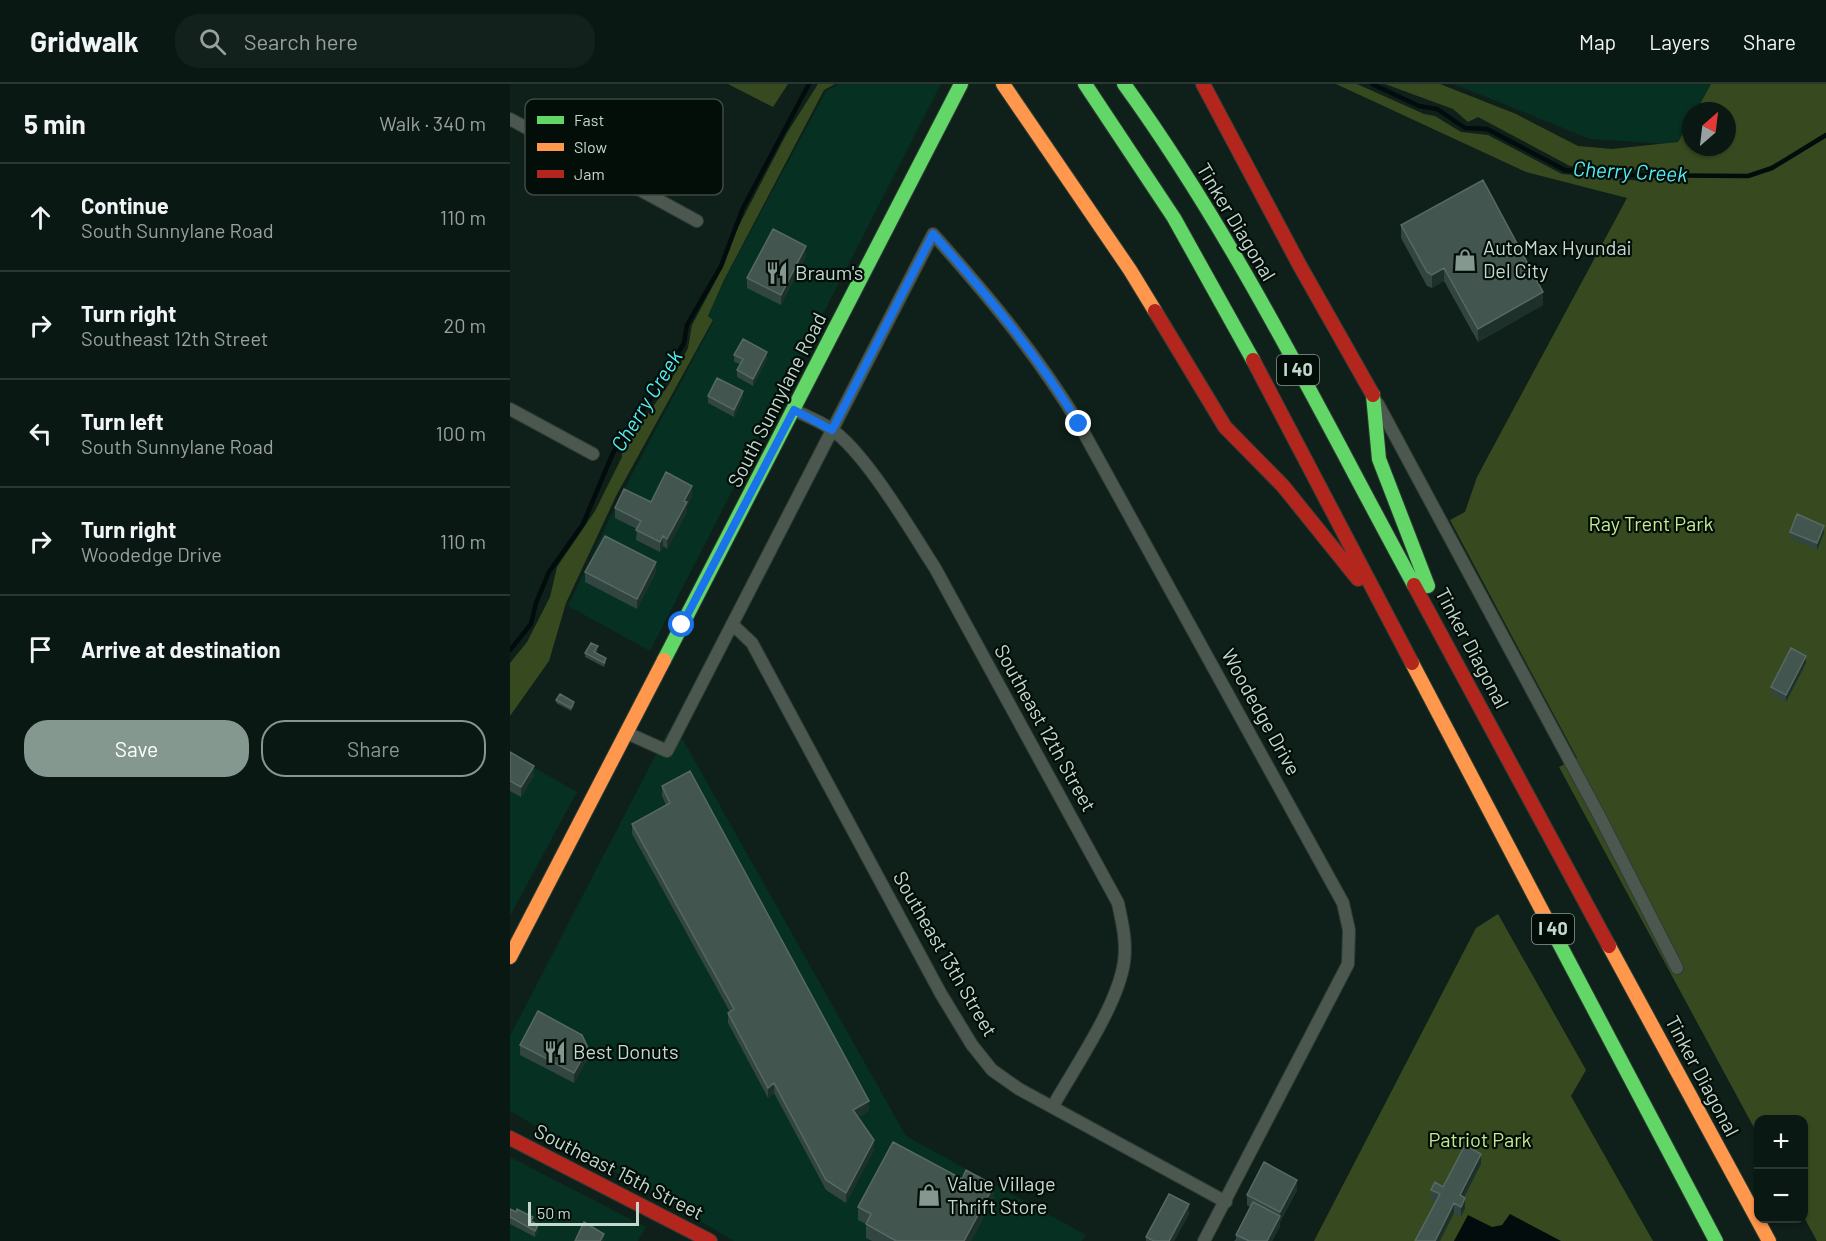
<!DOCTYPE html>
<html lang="en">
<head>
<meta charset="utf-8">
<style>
  :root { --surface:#0a1813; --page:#13211c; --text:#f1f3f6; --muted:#99a0a0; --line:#2a3733; --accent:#85988f }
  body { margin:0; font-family:Barlow,sans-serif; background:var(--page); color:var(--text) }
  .controls { position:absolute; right:18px; bottom:18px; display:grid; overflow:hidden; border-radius:12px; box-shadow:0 2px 4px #0004 }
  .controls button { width:54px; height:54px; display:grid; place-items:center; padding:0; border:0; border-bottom:2px solid var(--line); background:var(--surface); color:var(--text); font:30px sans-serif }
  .compass { position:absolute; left:1172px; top:18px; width:54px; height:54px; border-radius:50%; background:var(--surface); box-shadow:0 2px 4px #0004; rotate:28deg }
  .scale { position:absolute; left:18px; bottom:15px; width:111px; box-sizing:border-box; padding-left:6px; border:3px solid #c5d8ce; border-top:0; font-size:16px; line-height:21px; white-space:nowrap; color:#c5d8ce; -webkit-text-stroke:4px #030e08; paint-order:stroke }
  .stop { position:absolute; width:18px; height:18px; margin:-14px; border:4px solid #1a73e8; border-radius:50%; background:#fff }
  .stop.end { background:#1a73e8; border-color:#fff; box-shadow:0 2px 6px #0008 }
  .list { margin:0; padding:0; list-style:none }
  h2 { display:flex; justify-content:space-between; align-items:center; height:78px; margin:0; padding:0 24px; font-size:26px }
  h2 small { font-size:20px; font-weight:400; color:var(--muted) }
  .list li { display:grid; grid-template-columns:39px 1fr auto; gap:18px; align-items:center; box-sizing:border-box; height:108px; padding:0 24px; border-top:2px solid var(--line) }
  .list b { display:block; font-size:22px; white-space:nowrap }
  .list p { margin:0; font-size:20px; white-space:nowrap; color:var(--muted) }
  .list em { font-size:20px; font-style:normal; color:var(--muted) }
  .actions { display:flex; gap:12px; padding:18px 24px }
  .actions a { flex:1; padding:14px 0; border:2px solid var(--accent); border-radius:24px; text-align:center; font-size:21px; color:var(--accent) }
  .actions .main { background:var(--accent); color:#fff }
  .icon { flex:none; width:33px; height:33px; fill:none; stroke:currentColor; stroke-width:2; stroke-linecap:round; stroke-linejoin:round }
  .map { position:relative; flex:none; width:1316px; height:1157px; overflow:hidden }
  header { display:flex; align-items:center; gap:36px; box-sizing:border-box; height:84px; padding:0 30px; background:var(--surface); border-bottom:2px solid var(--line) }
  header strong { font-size:28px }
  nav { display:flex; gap:33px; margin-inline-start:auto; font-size:21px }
  .search { width:420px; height:54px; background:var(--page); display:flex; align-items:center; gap:15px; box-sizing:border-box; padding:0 21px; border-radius:24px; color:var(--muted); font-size:22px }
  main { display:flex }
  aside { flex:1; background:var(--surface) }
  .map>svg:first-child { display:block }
  .built { fill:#063021 }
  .green { fill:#374a1f }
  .water { fill:#020c0c }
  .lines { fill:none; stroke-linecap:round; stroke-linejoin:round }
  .stream { stroke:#020c0c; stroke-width:4.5 }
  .street-casing { stroke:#2d3c35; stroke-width:14 }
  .fast-casing { stroke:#2d3c35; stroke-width:16 }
  .slow-casing { stroke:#2d3c35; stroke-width:16 }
  .jam-casing { stroke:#2d3c35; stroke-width:16 }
  .street { stroke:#4c574f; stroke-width:12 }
  .fast { stroke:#63d668; stroke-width:14 }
  .slow { stroke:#ff974d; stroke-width:14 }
  .jam { stroke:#b3261e; stroke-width:14 }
  .wall { fill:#324540 }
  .shaded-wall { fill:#1d302a }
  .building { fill:#42554f; stroke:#566963; stroke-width:1.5 }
  .route { stroke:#1a73e8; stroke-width:8 }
  .labels { text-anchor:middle; stroke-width:4.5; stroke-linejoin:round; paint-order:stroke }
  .shield { fill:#030e08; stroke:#8b9b93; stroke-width:1.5 }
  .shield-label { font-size:18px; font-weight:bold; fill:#c5d8ce }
  .street-label { font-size:20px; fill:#c5d8ce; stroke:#030e08 }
  .poi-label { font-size:20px; fill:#c5d8ce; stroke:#030e08; text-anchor:start }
  .park-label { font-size:20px; fill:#c4eb8e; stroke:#030e08 }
  .water-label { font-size:21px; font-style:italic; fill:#54edf5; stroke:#030e08 }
  .key { fill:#030e08; stroke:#3d4b43; stroke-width:1.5 }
  .key-label { font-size:16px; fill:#c5d8ce }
</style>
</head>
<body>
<header>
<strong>Gridwalk</strong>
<div class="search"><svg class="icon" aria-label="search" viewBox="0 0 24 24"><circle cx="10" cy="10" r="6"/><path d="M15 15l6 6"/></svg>Search here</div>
<nav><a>Map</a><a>Layers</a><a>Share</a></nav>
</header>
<main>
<aside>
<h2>5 min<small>Walk · 340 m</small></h2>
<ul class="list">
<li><svg class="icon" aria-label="ahead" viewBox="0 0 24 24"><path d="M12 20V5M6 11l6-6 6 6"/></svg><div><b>Continue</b><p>South Sunnylane Road</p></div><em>110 m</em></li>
<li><svg class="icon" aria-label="right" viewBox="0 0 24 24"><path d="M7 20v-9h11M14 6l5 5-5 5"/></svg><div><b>Turn right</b><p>Southeast 12th Street</p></div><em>20 m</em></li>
<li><svg class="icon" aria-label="left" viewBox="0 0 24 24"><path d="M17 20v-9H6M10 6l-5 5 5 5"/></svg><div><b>Turn left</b><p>South Sunnylane Road</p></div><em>100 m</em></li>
<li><svg class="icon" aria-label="right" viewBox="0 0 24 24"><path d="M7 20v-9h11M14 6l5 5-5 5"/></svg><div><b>Turn right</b><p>Woodedge Drive</p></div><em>110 m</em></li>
<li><svg class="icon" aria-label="arrive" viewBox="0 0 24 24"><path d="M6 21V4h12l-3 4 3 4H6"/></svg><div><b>Arrive at destination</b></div></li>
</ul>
<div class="actions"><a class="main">Save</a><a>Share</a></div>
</aside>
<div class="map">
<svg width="1316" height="1157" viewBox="0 0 1316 1157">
  <rect width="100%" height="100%" fill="#0e2019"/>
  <path class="built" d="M 329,0 L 431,0 L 140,567 L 58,522 L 111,411 L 204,236 L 198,232 L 215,195 L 316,7 Z
    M 944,0 L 1201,0 L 1186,27 L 1181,27 L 1181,35 L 1168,57 L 1158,60 L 1080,55 Z
    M 158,647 L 173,656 L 396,1052 L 576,1151 L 572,1157 L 224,1157 L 0,1027 L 0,952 Z
    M 0,670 L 67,708 L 0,832 Z
    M 0,1073 L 136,1143 L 128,1157 L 0,1157 Z"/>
  <path class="green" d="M 218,0 L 278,0 L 263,23 Z
    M 308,0 L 325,0 L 314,6 L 214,196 L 198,232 L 203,236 L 106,412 L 56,519 L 39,577 L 0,632 L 0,579 L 17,558 L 40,513 L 47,483 L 85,427 L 112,373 C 112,363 115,357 123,351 L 159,300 L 178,264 L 182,241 L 213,183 L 224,151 L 277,49 Z
    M 826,0 L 847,0 L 914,30 L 925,32 L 951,48 L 978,51 L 1052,90 L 1132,97 L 1142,86 L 1090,86 L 1060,82 L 968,33 L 958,38 L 943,25 L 875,0 L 930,0 L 1006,30 L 1068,62 L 1102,65 L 1168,58 L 1181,35 L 1181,63 L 1217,63 L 1217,27 L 1186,27 L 1201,0 L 1316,0 L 1316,1157 L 1307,1157 L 1294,1133 L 1294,1036 L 1248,1036 L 1248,1051 L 1049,683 L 1067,674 L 940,436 L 955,428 L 967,393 L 1117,114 L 1016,88 Z
    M 988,830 L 1076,986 L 1061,1012 L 1143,1157 L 804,1157 L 966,844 Z"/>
  <path class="water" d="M 1000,1130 L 1051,1157 L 944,1157 L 958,1131 L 982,1143 L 992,1141 Z"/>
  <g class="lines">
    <path class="stream" d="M 862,0 L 909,22 L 927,25 L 955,44 L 977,45 L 1055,86 L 1097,91 L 1238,92 L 1262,84 L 1316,51
      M 0,566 L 21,540 L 26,519 L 39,488 L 73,440 L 103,369 L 116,348 L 124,342 L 174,259 L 177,241 L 211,182 L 233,124 L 299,0"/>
    <g class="street-casing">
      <path id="street" d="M 0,35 L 187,137
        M 868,320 L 1090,733 L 1167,884
        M 0,325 L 83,370
        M 284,326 C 296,332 310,337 321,345 C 356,369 401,447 425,484 L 608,819 C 612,838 617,858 614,878 C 608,921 565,983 543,1022
        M 222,540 L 242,559 L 431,910 L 462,961 L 482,986 L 509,1005 L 716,1118
        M 117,649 L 157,667 L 423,150 C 479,213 525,268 569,340 L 833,819 L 839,846 L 838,880 L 694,1157"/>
    </g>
    <g class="fast-casing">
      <path id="fast" d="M 575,0 L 664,134 L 743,276
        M 614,0 C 727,156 812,332 904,501
        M 863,311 L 869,375 L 918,502
        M 154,576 L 451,0
        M 1039,840 L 1206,1157"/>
    </g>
    <g class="slow-casing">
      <path id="slow" d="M 493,0 L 620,186 L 645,227
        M 902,579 L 1039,840
        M 1099,862 L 1259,1157
        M 0,873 L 154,576"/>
    </g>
    <g class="jam-casing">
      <path id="jam" d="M 693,0 L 790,182 L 863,311
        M 645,227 L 715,343
        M 743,276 L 902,579
        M 715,343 L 773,402 L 848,495
        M 904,501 L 1099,862
        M 0,1054 L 200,1157"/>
    </g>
    <use href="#street" class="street"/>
    <use href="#fast" class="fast"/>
    <use href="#slow" class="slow"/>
    <use href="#jam" class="jam"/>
  </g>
  <path class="wall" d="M 891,141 L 1033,221 L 968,258 L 934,197 L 922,204 L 917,202 L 891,154 Z
    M 296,172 L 271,221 L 237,204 L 237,194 Z
    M 224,271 L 257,275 L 243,302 L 227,293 L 227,286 L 230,280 L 224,278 Z
    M 198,312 L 233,314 L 224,333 L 198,319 Z
    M 182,412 L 177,422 L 177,428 L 157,465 L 153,462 L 150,468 L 126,456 L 127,445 L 105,434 L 105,424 Z
    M 1280,448 L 1314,449 L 1307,466 L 1280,454 Z
    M 75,488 L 146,488 L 127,525 L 75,498 Z
    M 88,566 L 86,569 L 96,578 L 94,583 L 75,573 L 75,569 Z
    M 1296,579 L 1276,618 L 1261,609 L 1261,603 Z
    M 46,616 L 64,621 L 61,627 L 46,619 Z
    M 0,668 L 24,692 L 11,713 L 0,707 Z
    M 152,702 L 359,1027 L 348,1033 L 364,1066 L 336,1119 L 316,1106 L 264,1009 L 258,1014 L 218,939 L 218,929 L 220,928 L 122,750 L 122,740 L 156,721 L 152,712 Z
    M 10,961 L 78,974 L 64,999 L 10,971 Z
    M 971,1080 L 954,1113 L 955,1124 L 951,1133 L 921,1116 L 921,1106 L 933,1103 Z
    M 787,1106 L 770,1138 L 770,1142 L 762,1157 L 724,1157 L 726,1155 L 726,1151 L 740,1123 L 737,1121 L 737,1111 Z
    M 484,1114 L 461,1157 L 362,1157 L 356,1154 L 356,1140 L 348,1136 L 348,1123 Z
    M 0,1125 L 23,1138 L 28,1148 L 25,1153 L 0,1140 Z
    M 679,1130 L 664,1157 L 636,1157 L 636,1153 Z"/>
  <path class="shaded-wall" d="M 296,162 L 296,172 L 271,221 L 271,211 Z
    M 934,184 L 934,197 L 922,204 L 922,191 Z
    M 1033,208 L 1033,221 L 968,258 L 968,245 Z
    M 257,268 L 257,275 L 243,302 L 243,295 Z
    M 233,307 L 233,314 L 224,333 L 224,326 Z
    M 182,402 L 182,412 L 177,422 L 177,428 L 157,465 L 157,455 Z
    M 1314,442 L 1314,449 L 1307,466 L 1307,459 Z
    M 153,452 L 153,462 L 150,468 L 150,458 Z
    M 146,478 L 146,488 L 127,525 L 127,515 Z
    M 1296,572 L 1296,579 L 1276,618 L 1276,611 Z
    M 24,682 L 24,692 L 11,713 L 11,703 Z
    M 78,964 L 78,974 L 64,999 L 64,989 Z
    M 264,999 L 264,1009 L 258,1014 L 258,1004 Z
    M 359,1017 L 359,1027 L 343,1036 L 343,1026 Z
    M 364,1056 L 364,1066 L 336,1119 L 336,1109 Z
    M 971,1070 L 971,1080 L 950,1121 L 950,1111 Z
    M 787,1096 L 787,1106 L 770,1138 L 770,1142 L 762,1157 L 757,1157 L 770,1132 L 770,1128 Z
    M 484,1101 L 484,1114 L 461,1157 L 454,1157 Z
    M 955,1114 L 955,1124 L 951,1133 L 951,1123 Z
    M 944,1119 L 944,1129 L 930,1157 L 925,1157 Z
    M 679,1120 L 679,1130 L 664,1157 L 659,1157 Z
    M 28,1141 L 28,1148 L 25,1153 L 25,1147 Z
    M 94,1150 L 94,1157 L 90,1157 Z"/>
  <path class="building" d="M 973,96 L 1033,208 L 968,245 L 934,184 L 922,191 L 917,188 L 891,141 Z
    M 263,145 L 296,162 L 271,211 L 237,194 Z
    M 233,255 L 257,268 L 243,295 L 227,286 L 233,275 L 224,271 Z
    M 207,294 L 233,307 L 224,326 L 198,312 Z
    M 156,388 L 182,402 L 174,417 L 177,418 L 157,455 L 153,452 L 150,458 L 126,446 L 131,437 L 105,424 L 114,405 L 141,418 Z
    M 1287,430 L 1314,442 L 1307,459 L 1280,448 Z
    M 95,452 L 146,478 L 127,515 L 75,488 Z
    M 81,559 L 88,562 L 84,568 L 96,574 L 94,579 L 75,569 Z
    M 1281,564 L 1296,572 L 1276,611 L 1261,603 Z
    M 50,610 L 64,618 L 61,624 L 46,616 Z
    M 0,668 L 24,682 L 11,703 L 0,697 Z
    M 180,687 L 359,1017 L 343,1026 L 364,1056 L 336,1109 L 316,1096 L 264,999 L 258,1004 L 218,929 L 224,925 L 122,740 L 160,719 L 152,702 Z
    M 28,927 L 72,951 L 78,964 L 64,989 L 10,961 Z
    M 383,1058 L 452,1095 L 456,1086 L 484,1101 L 454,1157 L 386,1157 L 356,1140 L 361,1130 L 348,1123 Z
    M 955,1061 L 971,1070 L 950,1111 L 955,1114 L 951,1123 L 944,1119 L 925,1157 L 905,1157 L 930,1110 L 921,1106 L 925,1098 L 933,1103 Z
    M 754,1078 L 787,1096 L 770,1128 L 737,1111 Z
    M 659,1110 L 679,1120 L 659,1157 L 644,1157 L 636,1153 Z
    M 743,1118 L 770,1132 L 757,1157 L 739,1157 L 726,1151 Z
    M 0,1125 L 6,1128 L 7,1125 L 23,1133 L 21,1137 L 28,1141 L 25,1147 L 0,1133 Z
    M 74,1138 L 94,1150 L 90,1157 L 65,1157 Z"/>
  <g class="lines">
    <path class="route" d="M 172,541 L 284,326 L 322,346 L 423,150 C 479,213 525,268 569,340"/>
  </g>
  <defs>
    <g id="shop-bare" transform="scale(1.8)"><path d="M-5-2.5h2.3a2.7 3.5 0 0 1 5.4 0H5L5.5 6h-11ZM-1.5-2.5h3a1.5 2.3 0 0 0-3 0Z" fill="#85988f" stroke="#030e08" stroke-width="2.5" paint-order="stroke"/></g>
    <g id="restaurant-bare" transform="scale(1.8)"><path d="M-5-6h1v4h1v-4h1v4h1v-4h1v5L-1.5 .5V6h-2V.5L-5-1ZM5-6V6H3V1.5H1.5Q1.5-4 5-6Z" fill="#85988f" stroke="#030e08" stroke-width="2.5" paint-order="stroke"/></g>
  </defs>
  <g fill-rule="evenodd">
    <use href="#shop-bare" x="955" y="176"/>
    <use href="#restaurant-bare" x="267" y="189"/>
    <use href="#restaurant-bare" x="45" y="968"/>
    <use href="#shop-bare" x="419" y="1111"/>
  </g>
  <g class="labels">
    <g class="shield">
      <rect x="767" y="271" width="42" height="30" rx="4.5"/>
      <rect x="1022" y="830" width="42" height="30" rx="4.5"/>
    </g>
    <g class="shield-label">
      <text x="788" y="292">I 40</text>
      <text x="1043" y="851">I 40</text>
    </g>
    <g class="street-label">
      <text transform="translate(726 138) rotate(59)" y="7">Tinker Diagonal</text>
      <text transform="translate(267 316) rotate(-63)" y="7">South Sunnylane Road</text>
      <text transform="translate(962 564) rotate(62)" y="7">Tinker Diagonal</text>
      <text transform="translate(751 628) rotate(61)" y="7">Woodedge Drive</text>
      <text transform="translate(535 644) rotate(61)" y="7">Southeast 12th Street</text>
      <text transform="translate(435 870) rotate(60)" y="7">Southeast 13th Street</text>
      <text transform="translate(1192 992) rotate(62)" y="7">Tinker Diagonal</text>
      <text transform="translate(109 1088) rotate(27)" y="7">Southeast 15th Street</text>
    </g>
    <g class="poi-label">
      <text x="973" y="171">AutoMax Hyundai<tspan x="973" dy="23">Del City</tspan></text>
      <text x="285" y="196">Braum's</text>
      <text x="63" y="975">Best Donuts</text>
      <text x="437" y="1107">Value Village<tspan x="437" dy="23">Thrift Store</tspan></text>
    </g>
    <g class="park-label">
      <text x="1141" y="447">Ray Trent Park</text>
      <text x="970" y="1063">Patriot Park</text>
    </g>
    <g class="water-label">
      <text transform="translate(1120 88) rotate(3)" y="7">Cherry Creek</text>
      <text transform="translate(137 317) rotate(-58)" y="7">Cherry Creek</text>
    </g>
  </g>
  <rect x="15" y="15" width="198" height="96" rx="9" class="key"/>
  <rect x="27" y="32" width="27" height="8" fill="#63d668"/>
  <rect x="27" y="59" width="27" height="8" fill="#ff974d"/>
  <rect x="27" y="86" width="27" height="8" fill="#b3261e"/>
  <g class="key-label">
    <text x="64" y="42">Fast</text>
    <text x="64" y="69">Slow</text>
    <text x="64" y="96">Jam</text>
  </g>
</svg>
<div class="controls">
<button>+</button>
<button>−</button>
</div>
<svg class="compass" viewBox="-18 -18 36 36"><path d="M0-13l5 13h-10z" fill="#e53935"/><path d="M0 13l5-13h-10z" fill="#99a0a0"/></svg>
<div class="scale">50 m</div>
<div class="stop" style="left:172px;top:541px"></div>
<div class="stop end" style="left:569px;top:340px"></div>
</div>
</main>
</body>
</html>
